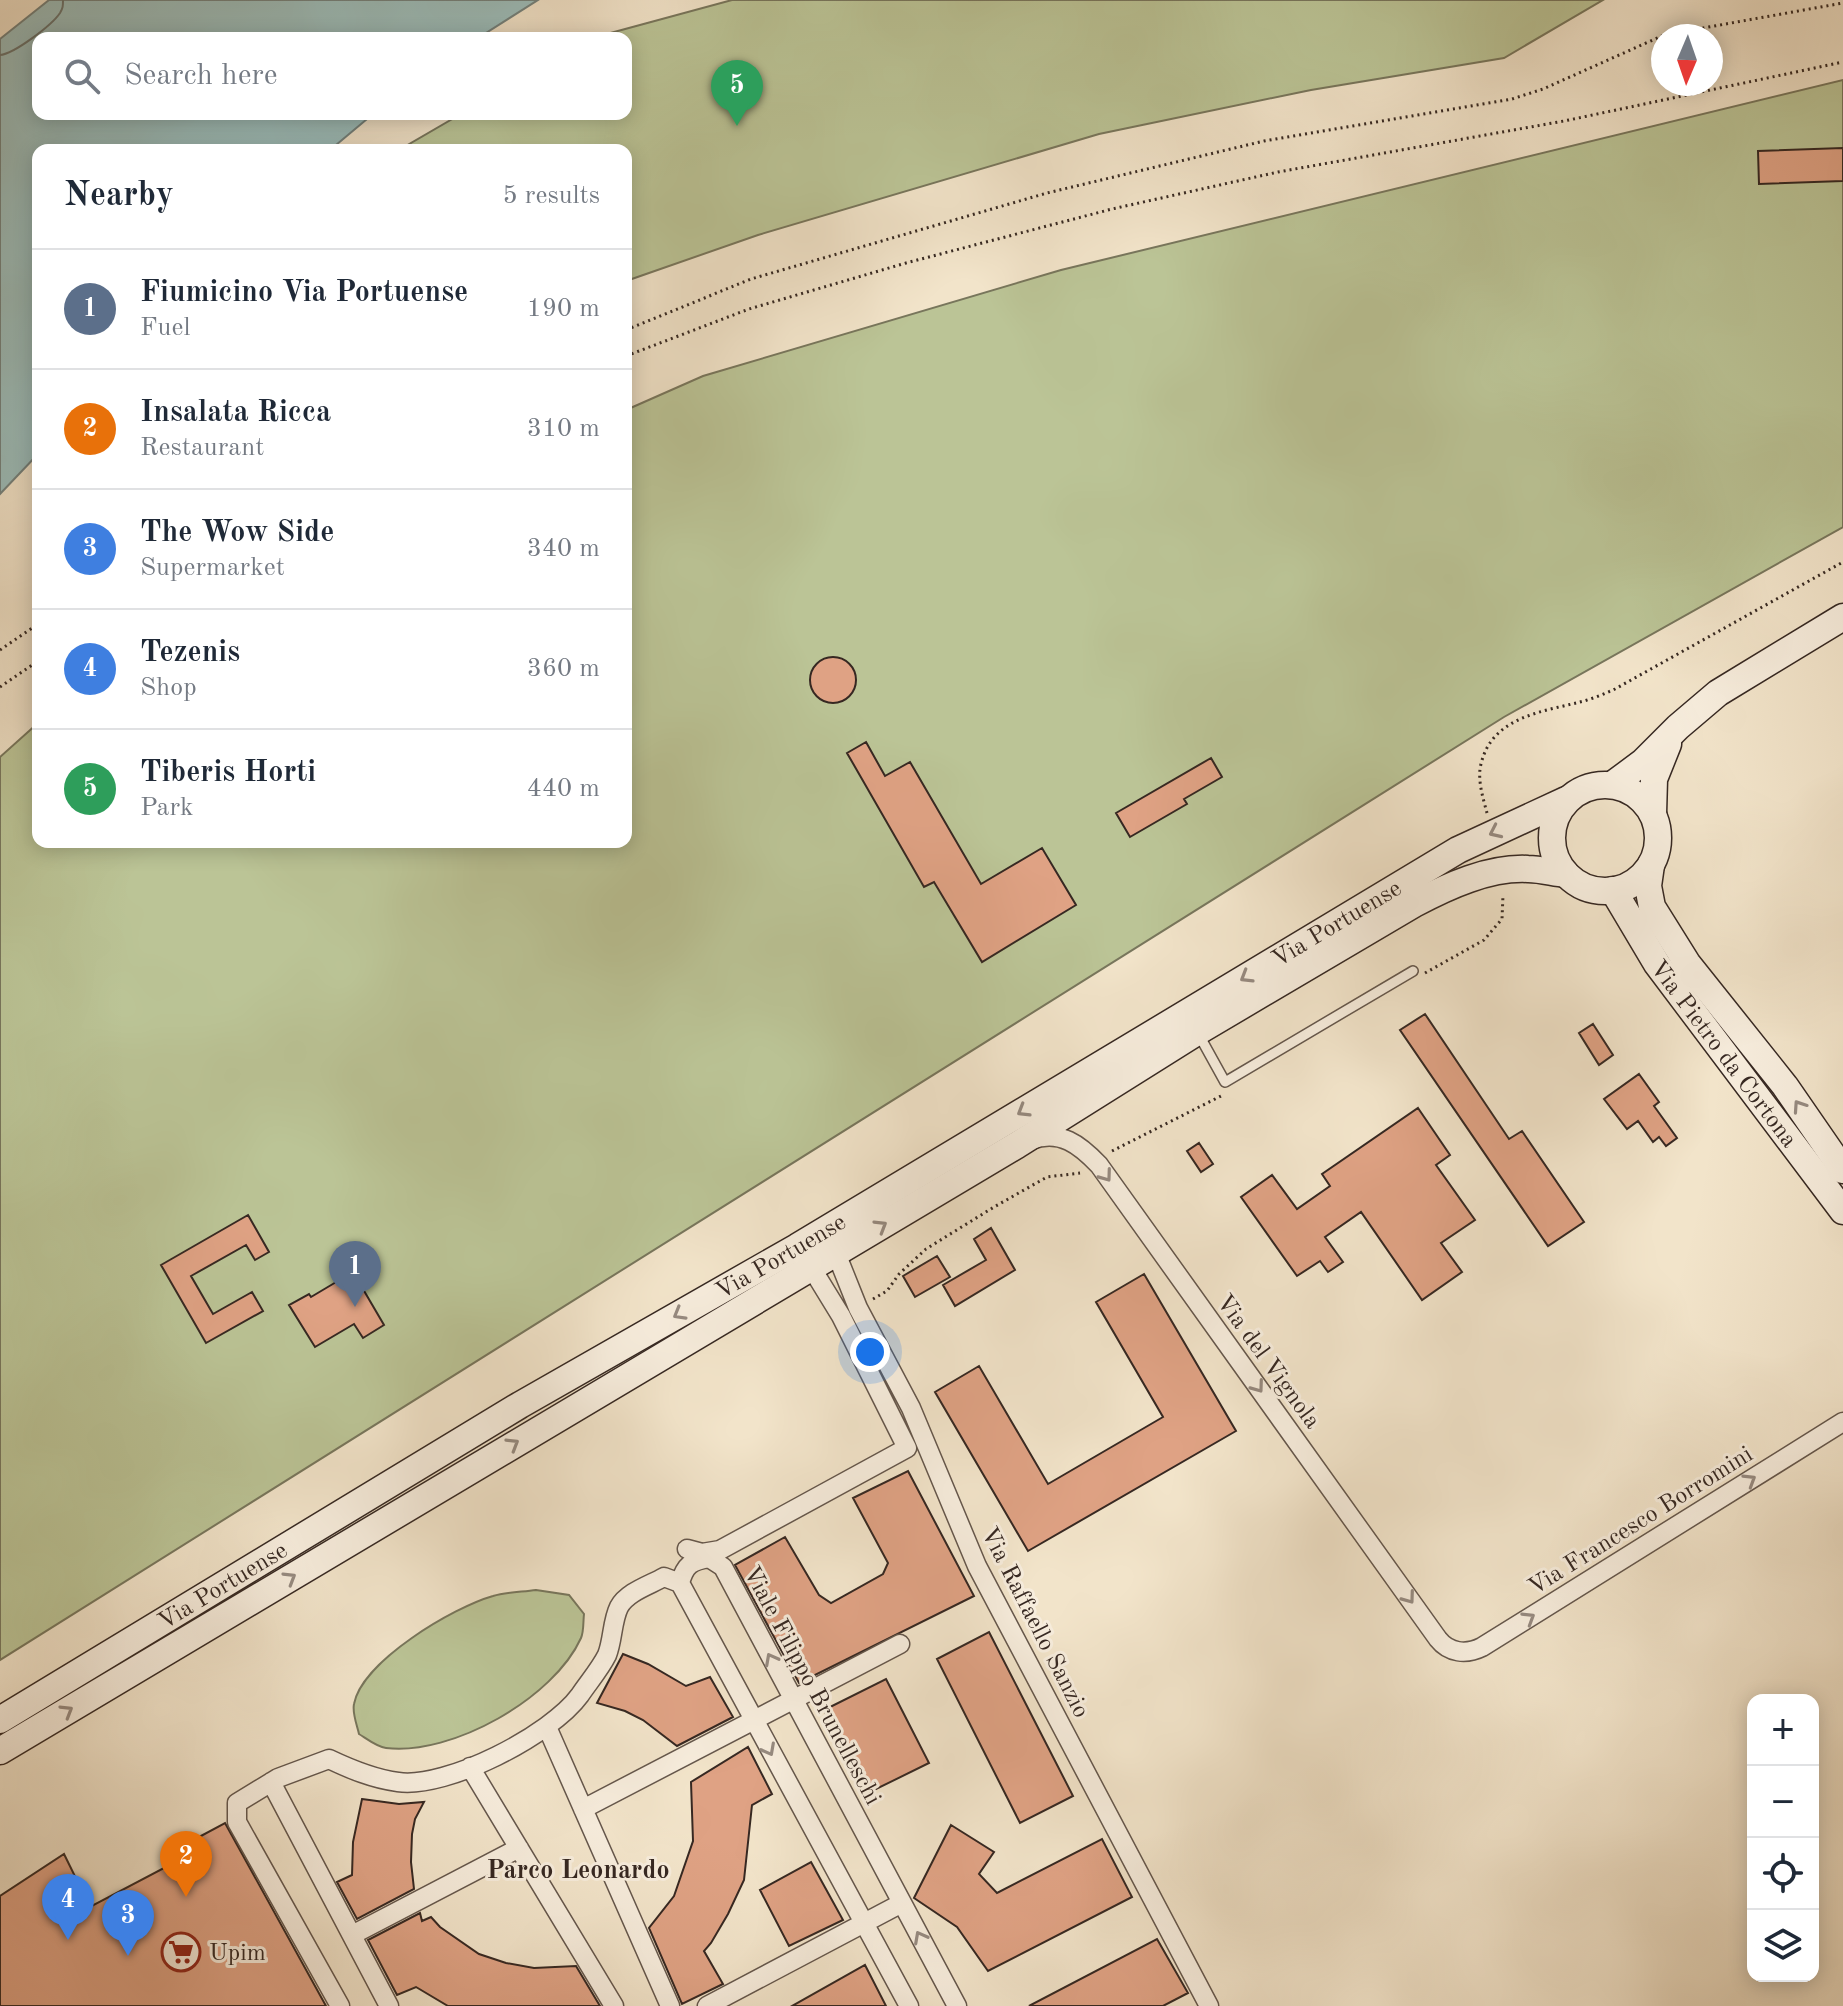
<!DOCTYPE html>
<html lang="en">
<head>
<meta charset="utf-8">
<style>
  :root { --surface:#fff; --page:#f6f6f7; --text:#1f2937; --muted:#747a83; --line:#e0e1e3; --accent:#2563eb }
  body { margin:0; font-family:"Old Standard TT",serif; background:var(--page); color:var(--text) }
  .controls { position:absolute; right:24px; bottom:24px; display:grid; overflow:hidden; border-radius:16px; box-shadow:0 4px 20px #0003 }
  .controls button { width:72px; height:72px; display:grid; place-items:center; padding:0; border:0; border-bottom:2px solid var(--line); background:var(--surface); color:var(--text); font:40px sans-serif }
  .compass { position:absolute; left:1651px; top:24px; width:72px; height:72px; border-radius:50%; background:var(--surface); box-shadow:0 4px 20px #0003; rotate:182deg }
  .you { position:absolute; left:870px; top:1352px; width:28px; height:28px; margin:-20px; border:6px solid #fff; border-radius:50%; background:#1a73e8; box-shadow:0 0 0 12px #1a73e833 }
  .badge { display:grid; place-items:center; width:52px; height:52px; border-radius:50%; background:var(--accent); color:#fff; font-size:26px; font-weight:700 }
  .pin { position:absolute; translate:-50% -66px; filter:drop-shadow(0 2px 4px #0008) }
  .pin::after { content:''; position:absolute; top:42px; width:28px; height:24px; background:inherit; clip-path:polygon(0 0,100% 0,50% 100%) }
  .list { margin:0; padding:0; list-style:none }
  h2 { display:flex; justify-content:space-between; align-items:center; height:104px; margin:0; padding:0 32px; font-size:34px }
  h2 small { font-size:26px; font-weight:400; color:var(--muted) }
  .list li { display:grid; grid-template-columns:52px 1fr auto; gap:24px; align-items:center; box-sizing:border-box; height:120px; padding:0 32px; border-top:2px solid var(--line) }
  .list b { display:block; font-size:30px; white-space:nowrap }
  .list p { margin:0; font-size:26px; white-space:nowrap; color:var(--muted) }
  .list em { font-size:26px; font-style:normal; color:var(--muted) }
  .icon { flex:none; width:44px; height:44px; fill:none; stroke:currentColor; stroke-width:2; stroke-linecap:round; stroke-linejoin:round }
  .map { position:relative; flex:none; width:1843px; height:2006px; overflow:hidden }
  .search { position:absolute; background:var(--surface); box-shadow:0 4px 20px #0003; left:32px; top:32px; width:600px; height:88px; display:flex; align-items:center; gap:20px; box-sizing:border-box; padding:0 28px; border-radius:16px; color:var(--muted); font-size:30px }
  .panel { position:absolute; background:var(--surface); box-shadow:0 4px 20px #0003; left:32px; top:144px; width:600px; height:704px; border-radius:16px }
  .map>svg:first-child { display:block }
  .green { fill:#bbc496; stroke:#78765c; stroke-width:2 }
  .water { fill:#9cbebc; stroke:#73827e; stroke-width:2 }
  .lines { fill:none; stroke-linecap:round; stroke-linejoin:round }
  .shore { stroke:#69736f; stroke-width:2 }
  .building { fill:#dfa284; stroke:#362822; stroke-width:2 }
  .lane-casing { stroke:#65574c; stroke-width:12 }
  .street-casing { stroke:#65574c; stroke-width:21 }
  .secondary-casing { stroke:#362822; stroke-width:29 }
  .path { stroke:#362822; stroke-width:3; stroke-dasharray:2 4; stroke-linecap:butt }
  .lane { stroke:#f7eddd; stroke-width:9 }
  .street { stroke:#f7eddd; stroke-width:18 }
  .secondary { stroke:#f7eddd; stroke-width:26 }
  .oneway { stroke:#968a80 }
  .labels { text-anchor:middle; stroke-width:6; stroke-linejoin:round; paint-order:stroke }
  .street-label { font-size:24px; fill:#362822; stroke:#f7eddd }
  .poi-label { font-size:24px; fill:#362822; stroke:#f7eddd; text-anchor:start }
  .neighbourhood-label { font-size:26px; font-weight:bold; fill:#362822; stroke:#f7eddd }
</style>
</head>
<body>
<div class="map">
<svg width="1843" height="2006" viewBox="0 0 1843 2006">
  <rect width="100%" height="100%" fill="#f2e4ca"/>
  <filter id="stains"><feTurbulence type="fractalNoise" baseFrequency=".0025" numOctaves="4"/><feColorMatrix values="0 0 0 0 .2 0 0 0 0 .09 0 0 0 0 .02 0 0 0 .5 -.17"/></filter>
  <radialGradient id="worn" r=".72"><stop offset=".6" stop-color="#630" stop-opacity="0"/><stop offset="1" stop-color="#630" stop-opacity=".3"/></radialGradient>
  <path class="green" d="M 732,0 L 1603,0 L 1504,58 L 1311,90 L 1099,134 L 758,235 L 626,281 L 626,150 L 399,150 L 461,114 L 626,114 L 626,38 L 592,38 Z
    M 1843,80 L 1843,527 L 1504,717 L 0,1660 L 0,757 L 38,723 L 38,842 L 626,842 L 626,410 L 703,376 L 1061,270 Z
    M 536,1590 L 569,1595 L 584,1614 C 583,1622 584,1631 581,1638 C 554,1698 452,1756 386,1748 C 377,1747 367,1739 359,1734 C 357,1725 352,1713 354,1704 C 362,1661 454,1607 493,1596 C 506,1592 522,1592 536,1590 Z"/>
  <path class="water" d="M 49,0 L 538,0 L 478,38 L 38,38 L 38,114 L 373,114 L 330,150 L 38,150 L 38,454 L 0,494 L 0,39 Z"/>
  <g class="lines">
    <path class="shore" d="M 0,55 C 14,54 52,25 60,13 C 63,8 63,6 63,0"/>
  </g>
  <path class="building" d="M 1843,148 L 1843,181 L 1759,184 L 1758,151 Z
    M810 680a23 23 0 1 1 46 0a23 23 0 1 1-46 0Z
    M 866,742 L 885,776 L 910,762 L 981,884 L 1042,848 L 1076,905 L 982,962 L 934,882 L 924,887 L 847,753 Z
    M 1211,758 L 1222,777 L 1184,799 L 1187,804 L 1130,837 L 1116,813 Z
    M 1425,1014 L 1509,1139 L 1522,1131 L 1584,1222 L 1548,1246 L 1400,1030 Z
    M 1593,1024 L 1613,1055 L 1599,1065 L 1579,1033 Z
    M 1639,1074 L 1659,1102 L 1654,1106 L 1677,1138 L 1666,1146 L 1659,1137 L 1653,1142 L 1638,1121 L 1627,1129 L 1604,1099 Z
    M 1418,1108 L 1450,1155 L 1436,1165 L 1475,1220 L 1441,1243 L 1462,1272 L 1422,1300 L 1361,1212 L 1325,1237 L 1343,1262 L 1328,1272 L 1320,1261 L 1297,1276 L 1241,1197 L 1272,1175 L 1297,1209 L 1330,1186 L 1322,1174 Z
    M 1199,1143 L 1213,1164 L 1201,1172 L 1187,1151 Z
    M 248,1215 L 269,1252 L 255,1260 L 246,1245 L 191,1276 L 213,1314 L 252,1292 L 263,1311 L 206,1343 L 161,1265 Z
    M 991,1228 L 1015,1270 L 955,1306 L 943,1285 L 986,1260 L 974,1239 Z
    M 937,1256 L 950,1277 L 915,1297 L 903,1276 Z
    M 353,1272 L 384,1325 L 363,1338 L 354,1324 L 315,1347 L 289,1305 L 309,1294 L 311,1297 Z
    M 1144,1274 L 1236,1431 L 1028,1551 L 935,1392 L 979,1366 L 1048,1484 L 1163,1417 L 1096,1302 Z
    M 908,1471 L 974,1596 L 799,1683 L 735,1565 L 785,1537 L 819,1595 L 831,1603 L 883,1574 L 888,1563 L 853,1498 Z
    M 989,1632 L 1073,1796 L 1020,1823 L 937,1659 Z
    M 623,1654 L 648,1664 L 686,1686 L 710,1677 L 733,1717 L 677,1746 L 643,1720 L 625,1711 L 597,1703 Z
    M 886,1679 L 929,1763 L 866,1794 L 824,1710 Z
    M 748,1747 L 772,1794 L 752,1805 L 744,1880 L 728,1914 L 711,1943 L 704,1951 L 723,1984 L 682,2004 L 649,1928 L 674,1896 L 693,1841 L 691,1782 Z
    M 362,1799 L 399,1804 L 424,1802 L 415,1819 L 412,1834 L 411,1862 L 414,1889 L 357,1919 L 337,1882 L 352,1875 L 353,1842 Z
    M 225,1823 L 326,2006 L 0,2006 L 0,1896 L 64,1854 L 90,1907 L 204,1847 L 199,1837 Z
    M 951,1825 L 994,1852 L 979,1874 L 997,1893 L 1102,1839 L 1132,1897 L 988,1971 L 957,1927 L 914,1898 Z
    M 811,1862 L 843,1920 L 789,1946 L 760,1890 Z
    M 420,1913 L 422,1921 L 431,1917 L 440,1927 L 479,1954 L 506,1963 L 534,1968 L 576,1966 L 600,2006 L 448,2006 L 416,1987 L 397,1995 L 368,1940 Z
    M 1157,1939 L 1188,1993 L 1163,2006 L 1029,2006 Z
    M 865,1965 L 886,2006 L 792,2006 Z"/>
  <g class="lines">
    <g class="lane-casing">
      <path id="lane" d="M 1199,1035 L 1225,1082 L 1413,971"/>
    </g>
    <g class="street-casing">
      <path id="street" d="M 1031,1140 C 1060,1129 1080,1145 1099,1165 L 1438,1639 C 1449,1653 1466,1655 1482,1647 L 1843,1422
        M 836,1253 L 858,1308 L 911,1408 L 977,1566 L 1209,2006
        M 687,1549 L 702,1553 L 720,1550 L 907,1448 L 841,1316 L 811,1267
        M 547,1727 L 670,2006
        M 470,1767 L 614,2006
        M 271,1782 L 389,2006
        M 583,1809 L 900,1644
        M 352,1935 L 519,1848
        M 340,2006 L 237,1822 L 237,1803 L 278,1778 L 329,1759 C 350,1769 373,1779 398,1782 C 447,1789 551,1735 580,1695 C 588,1683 600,1669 607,1655 C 613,1640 612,1621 619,1607 C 627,1592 650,1585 664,1577 L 680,1583
        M 707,2006 L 902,1903
        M 909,2006 L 680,1583 C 685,1565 691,1561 709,1558 L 723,1567 L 957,2006"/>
    </g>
    <g class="secondary-casing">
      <g id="secondary">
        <circle cx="1605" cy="838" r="53"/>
        <path d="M 1612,785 L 1643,762 L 1678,727 L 1718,693 L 1843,617"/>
        <path d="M 1653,814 L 1654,779 L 1668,744"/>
        <path d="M 1651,865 L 1648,886 L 1652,907 L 1687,963 L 1785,1086 L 1843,1170"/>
        <path id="s1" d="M 1613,890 L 1657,964 L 1843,1211"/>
        <path id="s2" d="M 0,1720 L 520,1405 L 797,1247 L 1458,850 L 1566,800"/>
        <path d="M 0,1751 L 1017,1145 L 1197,1032 L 1414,904 C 1448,886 1489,867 1528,869 C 1541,869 1554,873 1566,874"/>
      </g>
    </g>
    <path class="path" d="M 626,330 L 751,279 L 1047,193 L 1264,141 L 1512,99 L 1543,89 L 1664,35 L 1843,3
      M 626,356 L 749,309 L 906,263 L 1112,209 L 1278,172 L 1564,121 L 1843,62
      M 0,650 L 38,624
      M 0,687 L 38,661
      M 1487,813 C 1483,798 1477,779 1481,764 C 1492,717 1541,712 1580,702 C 1592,699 1604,694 1615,689 L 1843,562
      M 1425,973 L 1484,940 L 1502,919 L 1503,895
      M 1112,1151 L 1223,1095
      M 873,1299 L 887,1291 L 899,1274 L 926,1249 L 994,1207 L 1047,1177 L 1080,1173"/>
    <use href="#lane" class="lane"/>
    <use href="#street" class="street"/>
    <use href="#secondary" class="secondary"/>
  </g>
  <defs><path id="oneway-chevron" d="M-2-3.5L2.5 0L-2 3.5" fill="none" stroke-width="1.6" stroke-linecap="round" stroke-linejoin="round" transform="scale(2)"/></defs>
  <g class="oneway">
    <use href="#oneway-chevron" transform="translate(1495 832) rotate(155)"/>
    <use href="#oneway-chevron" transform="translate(1246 977) rotate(149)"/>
    <use href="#oneway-chevron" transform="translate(1799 1106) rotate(-124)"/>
    <use href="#oneway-chevron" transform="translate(1023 1111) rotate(149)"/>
    <use href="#oneway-chevron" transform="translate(1106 1176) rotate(54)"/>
    <use href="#oneway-chevron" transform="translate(881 1226) rotate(-31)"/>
    <use href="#oneway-chevron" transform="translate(679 1314) rotate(150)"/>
    <use href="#oneway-chevron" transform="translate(1258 1387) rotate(54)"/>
    <use href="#oneway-chevron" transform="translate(513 1444) rotate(-31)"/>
    <use href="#oneway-chevron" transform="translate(1750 1480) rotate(-32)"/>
    <use href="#oneway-chevron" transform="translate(290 1578) rotate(-31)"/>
    <use href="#oneway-chevron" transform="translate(1409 1598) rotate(54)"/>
    <use href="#oneway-chevron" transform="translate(1529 1618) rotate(-32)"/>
    <use href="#oneway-chevron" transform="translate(771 1659) rotate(-118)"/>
    <use href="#oneway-chevron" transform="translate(67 1711) rotate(-31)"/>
    <use href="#oneway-chevron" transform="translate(769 1750) rotate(62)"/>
    <use href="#oneway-chevron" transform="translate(920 1937) rotate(-118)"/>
  </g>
  <defs>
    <g id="supermarket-ring" transform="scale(2)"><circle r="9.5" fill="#f7eddd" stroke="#8f2418" stroke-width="1.5"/><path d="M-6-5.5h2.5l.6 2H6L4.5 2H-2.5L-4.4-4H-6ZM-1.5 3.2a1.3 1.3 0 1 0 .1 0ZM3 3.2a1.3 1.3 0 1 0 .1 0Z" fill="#8f2418"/></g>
  </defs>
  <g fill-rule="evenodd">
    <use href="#supermarket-ring" x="181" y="1952"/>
  </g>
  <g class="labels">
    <g class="street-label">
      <text dy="8" stroke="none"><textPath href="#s2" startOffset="1556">Via Portuense</textPath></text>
      <text dy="8" stroke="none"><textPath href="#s1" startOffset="198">Via Pietro da Cortona</textPath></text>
      <text dy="8" stroke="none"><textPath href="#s2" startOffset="908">Via Portuense</textPath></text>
      <text transform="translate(1269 1361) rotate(54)" y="8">Via del Vignola</text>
      <text transform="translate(1640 1520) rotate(-32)" y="8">Via Francesco Borromini</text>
      <text dy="8" stroke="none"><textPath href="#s2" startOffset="260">Via Portuense</textPath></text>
      <text transform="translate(1036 1622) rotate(63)" y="8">Via Raffaello Sanzio</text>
      <text transform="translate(813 1685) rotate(62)" y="8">Viale Filippo Brunelleschi</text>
    </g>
    <g class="poi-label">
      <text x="209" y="1960">Upim</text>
    </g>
    <g class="neighbourhood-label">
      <text x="578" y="1878">Parco Leonardo</text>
    </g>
  </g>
  <rect width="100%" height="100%" filter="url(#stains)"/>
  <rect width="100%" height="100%" fill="url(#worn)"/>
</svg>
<div class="controls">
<button>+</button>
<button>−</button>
<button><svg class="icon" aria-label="locate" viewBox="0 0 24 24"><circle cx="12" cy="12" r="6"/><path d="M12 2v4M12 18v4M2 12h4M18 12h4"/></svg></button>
<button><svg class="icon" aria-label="layers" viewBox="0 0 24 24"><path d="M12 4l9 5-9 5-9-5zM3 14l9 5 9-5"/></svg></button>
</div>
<svg class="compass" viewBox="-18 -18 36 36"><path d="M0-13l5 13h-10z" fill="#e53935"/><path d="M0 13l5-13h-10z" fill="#747a83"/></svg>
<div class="you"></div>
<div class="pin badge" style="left:355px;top:1307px;background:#5c6f8a">1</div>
<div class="pin badge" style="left:186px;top:1897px;background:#e8710a">2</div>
<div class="pin badge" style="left:128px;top:1956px;background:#3f7fe0">3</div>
<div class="pin badge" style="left:68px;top:1940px;background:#3f7fe0">4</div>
<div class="pin badge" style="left:737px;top:126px;background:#2e9e5b">5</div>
<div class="search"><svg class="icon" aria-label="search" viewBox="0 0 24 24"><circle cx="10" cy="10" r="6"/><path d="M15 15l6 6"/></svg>Search here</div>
<section class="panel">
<h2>Nearby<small>5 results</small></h2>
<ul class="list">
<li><span class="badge" style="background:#5c6f8a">1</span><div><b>Fiumicino Via Portuense</b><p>Fuel</p></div><em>190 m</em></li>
<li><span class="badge" style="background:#e8710a">2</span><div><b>Insalata Ricca</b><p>Restaurant</p></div><em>310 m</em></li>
<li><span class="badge" style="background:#3f7fe0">3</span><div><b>The Wow Side</b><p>Supermarket</p></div><em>340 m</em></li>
<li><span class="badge" style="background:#3f7fe0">4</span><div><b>Tezenis</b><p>Shop</p></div><em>360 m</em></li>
<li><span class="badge" style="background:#2e9e5b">5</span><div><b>Tiberis Horti</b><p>Park</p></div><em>440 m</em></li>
</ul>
</section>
</div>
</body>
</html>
